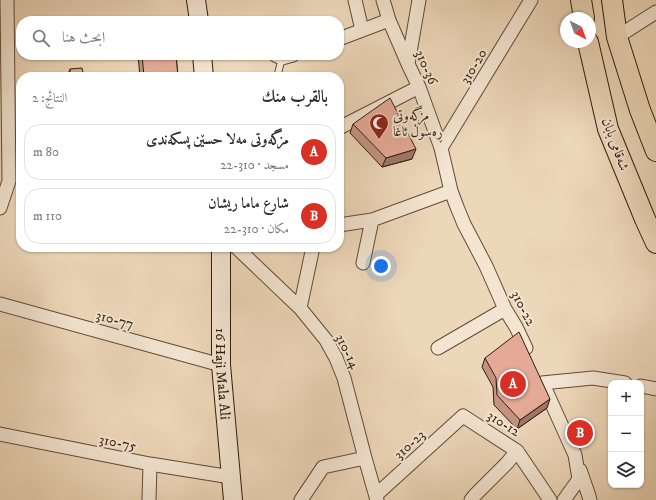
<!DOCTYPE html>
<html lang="ar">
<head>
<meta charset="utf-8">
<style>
  :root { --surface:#fff; --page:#f2f2f3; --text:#2b2b33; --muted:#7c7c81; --line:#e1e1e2; --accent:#d93025 }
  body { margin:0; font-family:"IM FELL DW Pica",Amiri,serif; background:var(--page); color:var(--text); direction:rtl }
  .controls { position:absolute; right:12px; bottom:12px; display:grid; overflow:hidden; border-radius:8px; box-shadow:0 1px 3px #0004 }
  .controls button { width:36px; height:36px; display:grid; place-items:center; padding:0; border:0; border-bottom:1px solid var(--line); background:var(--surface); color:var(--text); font:20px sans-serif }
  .compass { position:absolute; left:560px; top:12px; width:36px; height:36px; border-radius:50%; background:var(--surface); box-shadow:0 1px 3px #0004; rotate:139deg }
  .you { position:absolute; left:381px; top:266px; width:14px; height:14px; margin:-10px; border:3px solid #fff; border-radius:50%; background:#1a73e8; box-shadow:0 0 0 6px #1a73e833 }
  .badge { display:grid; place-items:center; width:26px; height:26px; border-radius:50%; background:var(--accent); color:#fff; font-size:13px; font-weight:700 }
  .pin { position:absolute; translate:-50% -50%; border:2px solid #fff; box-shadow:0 1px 4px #0006 }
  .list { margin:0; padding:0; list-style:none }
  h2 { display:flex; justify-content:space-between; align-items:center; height:52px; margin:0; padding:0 16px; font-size:17px }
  h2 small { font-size:13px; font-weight:400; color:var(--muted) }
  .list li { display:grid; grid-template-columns:26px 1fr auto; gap:12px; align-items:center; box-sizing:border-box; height:56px; margin:0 8px 8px; padding:0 8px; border:1px solid var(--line); border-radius:16px }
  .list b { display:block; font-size:15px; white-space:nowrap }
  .list p { margin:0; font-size:13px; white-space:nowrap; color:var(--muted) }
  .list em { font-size:13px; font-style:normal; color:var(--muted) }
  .icon { flex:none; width:22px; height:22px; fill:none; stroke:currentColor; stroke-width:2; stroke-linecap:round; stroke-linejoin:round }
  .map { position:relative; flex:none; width:656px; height:500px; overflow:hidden; direction:ltr }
  .search { position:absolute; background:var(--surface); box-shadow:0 1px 3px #0004; left:16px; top:16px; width:328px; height:44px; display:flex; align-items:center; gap:10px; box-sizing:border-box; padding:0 14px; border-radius:16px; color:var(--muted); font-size:15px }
  .panel { position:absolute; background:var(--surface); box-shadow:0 1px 3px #0004; left:16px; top:72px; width:328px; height:180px; border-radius:16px; direction:rtl }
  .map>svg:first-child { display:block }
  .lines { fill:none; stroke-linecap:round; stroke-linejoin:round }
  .lane-casing { stroke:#614b37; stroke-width:8 }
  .street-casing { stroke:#614b37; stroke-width:15 }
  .secondary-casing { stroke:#321c0c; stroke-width:20 }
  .primary-casing { stroke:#321c0c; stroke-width:22 }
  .lane { stroke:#f3e5d2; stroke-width:6 }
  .street { stroke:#f3e5d2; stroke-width:13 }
  .secondary { stroke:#f3e5d2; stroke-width:18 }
  .primary { stroke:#edd7b9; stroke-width:20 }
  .wall { fill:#c49282; stroke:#321c0c }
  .shaded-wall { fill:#a0776a; stroke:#321c0c }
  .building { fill:#e4aa97; stroke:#321c0c }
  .labels { text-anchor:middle; stroke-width:4; stroke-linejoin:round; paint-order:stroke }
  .street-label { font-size:14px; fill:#321c0c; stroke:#f3e5d2 }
  .poi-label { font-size:14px; fill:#321c0c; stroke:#f3e5d2; text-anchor:start }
</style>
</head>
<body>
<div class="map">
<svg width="656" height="500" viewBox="0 0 656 500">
  <rect width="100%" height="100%" fill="#edd7b9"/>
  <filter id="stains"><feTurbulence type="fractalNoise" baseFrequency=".005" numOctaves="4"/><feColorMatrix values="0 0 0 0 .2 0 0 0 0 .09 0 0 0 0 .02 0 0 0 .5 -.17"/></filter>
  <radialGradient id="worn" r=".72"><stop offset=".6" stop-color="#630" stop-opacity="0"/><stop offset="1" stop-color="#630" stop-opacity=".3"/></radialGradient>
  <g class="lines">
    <g class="lane-casing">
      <path id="lane" d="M 277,77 L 282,58"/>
    </g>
    <g class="street-casing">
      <path id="street" d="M 355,0 L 362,30
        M 383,0 L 389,20 L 408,64 L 419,87 L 441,148 L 451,191 L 457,207 L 464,224 L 486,266 L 505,309 L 516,327 L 526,348
        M 617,37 L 656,12
        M 339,39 L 389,20
        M 275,55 L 282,58 L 293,55
        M 408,64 L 419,0
        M 339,128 L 419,87
        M 441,148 L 531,0
        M 0,208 L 9,181 L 7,0
        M 339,225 L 372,220 L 451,191
        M 236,247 L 300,308 L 326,340 L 336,358 L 344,378 L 365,458 L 377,500
        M 363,263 L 372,220
        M 0,304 L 221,365
        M 300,308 L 313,247
        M 438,348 L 505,309
        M 542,383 L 593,378 L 625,383
        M 543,384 L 575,455 L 579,479 L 564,500
        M 641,386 L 656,389
        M 0,434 L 150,464 L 231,477
        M 580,470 L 589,496 L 590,500
        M 376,495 L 463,416 L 517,451 L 550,500
        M 149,500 L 150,464
        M 301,500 L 323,467 L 365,458
        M 471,500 L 475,495 L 507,463 L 517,451"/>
    </g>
    <g class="secondary-casing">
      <g id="secondary">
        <path d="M 196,0 L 199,21"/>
        <path d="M 202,55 L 204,77"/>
        <path id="s1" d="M 221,247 L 221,365 L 233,500"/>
      </g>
    </g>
    <g class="primary-casing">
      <path id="primary" d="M 581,0 L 584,18
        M 612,0 L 617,37 L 640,110 L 656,151
        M 588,42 L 608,129 L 645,219 L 656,243"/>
    </g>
    <use href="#lane" class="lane"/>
    <use href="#street" class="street"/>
    <use href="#secondary" class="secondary"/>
    <use href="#primary" class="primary"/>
  </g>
  <path class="wall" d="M 138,55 L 176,55 L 178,77 L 140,77 Z
    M 70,69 L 84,77 L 67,77 Z
    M 353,124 L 412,159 L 382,167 L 350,133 Z
    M 485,358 L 547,408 L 517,429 L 494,405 L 493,387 L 482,367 Z"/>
  <path class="shaded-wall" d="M 416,149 L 412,159 L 382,167 L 386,158 Z
    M 550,399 L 547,408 L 517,429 L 520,420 Z"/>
  <path class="building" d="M 173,20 L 174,21 L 162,21 Z
    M 142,55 L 176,55 L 178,77 L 144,77 Z
    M 82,68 L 84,77 L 70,77 L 70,69 Z
    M 390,98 L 416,149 L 386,158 L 353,124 Z
    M 519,332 L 550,399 L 520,420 L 497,395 L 496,378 L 485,358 Z"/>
  <defs>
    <g id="mosque-pin" transform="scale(1)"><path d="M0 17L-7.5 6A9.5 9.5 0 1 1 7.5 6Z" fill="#8f2418" stroke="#f3e5d2"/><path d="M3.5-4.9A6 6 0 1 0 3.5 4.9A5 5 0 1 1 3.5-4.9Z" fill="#fff"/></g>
  </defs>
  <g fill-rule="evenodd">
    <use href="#mosque-pin" x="379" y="123"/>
  </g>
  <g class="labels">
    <g class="street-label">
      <text transform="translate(473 66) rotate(-59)" y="5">310-20</text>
      <text transform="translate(427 67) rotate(66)" y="5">310-36</text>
      <text transform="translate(616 144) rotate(70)" y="5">شەقامی بابان</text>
      <text transform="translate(524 308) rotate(63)" y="5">310-22</text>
      <text transform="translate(115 319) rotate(15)" y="5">310-77</text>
      <text transform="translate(348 351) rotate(63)" y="5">310-14</text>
      <text dy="5" stroke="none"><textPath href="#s1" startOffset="127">16 Haji Mala Ali</textPath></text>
      <text transform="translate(504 423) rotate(32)" y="5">310-12</text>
      <text transform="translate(118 442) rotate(11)" y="5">310-75</text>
      <text transform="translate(409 444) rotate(-42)" y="5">310-23</text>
    </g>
    <g class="poi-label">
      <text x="393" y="120">مزگەوتی<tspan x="393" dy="16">ڕەسوڵ ئاغا</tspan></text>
    </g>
  </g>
  <rect width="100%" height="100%" filter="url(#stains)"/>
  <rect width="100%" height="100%" fill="url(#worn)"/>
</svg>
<div class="controls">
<button>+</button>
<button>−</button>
<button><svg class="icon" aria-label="layers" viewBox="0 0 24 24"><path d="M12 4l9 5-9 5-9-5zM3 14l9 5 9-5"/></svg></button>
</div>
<svg class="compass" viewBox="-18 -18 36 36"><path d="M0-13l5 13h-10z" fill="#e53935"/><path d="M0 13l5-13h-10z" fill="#7c7c81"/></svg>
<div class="you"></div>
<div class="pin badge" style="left:513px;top:384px">A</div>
<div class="pin badge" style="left:580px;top:433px">B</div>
<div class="search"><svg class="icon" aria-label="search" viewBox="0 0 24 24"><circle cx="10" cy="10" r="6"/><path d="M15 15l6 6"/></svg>ابحث هنا</div>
<section class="panel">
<h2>بالقرب منك<small>النتائج: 2</small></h2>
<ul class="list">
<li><span class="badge">A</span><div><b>مزگەوتی مەلا حسێن پسکەندی</b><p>مسجد · 310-22</p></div><em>80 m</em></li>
<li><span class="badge">B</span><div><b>شارع ماما ريشان</b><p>مكان · 310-22</p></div><em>110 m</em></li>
</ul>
</section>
</div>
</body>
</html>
